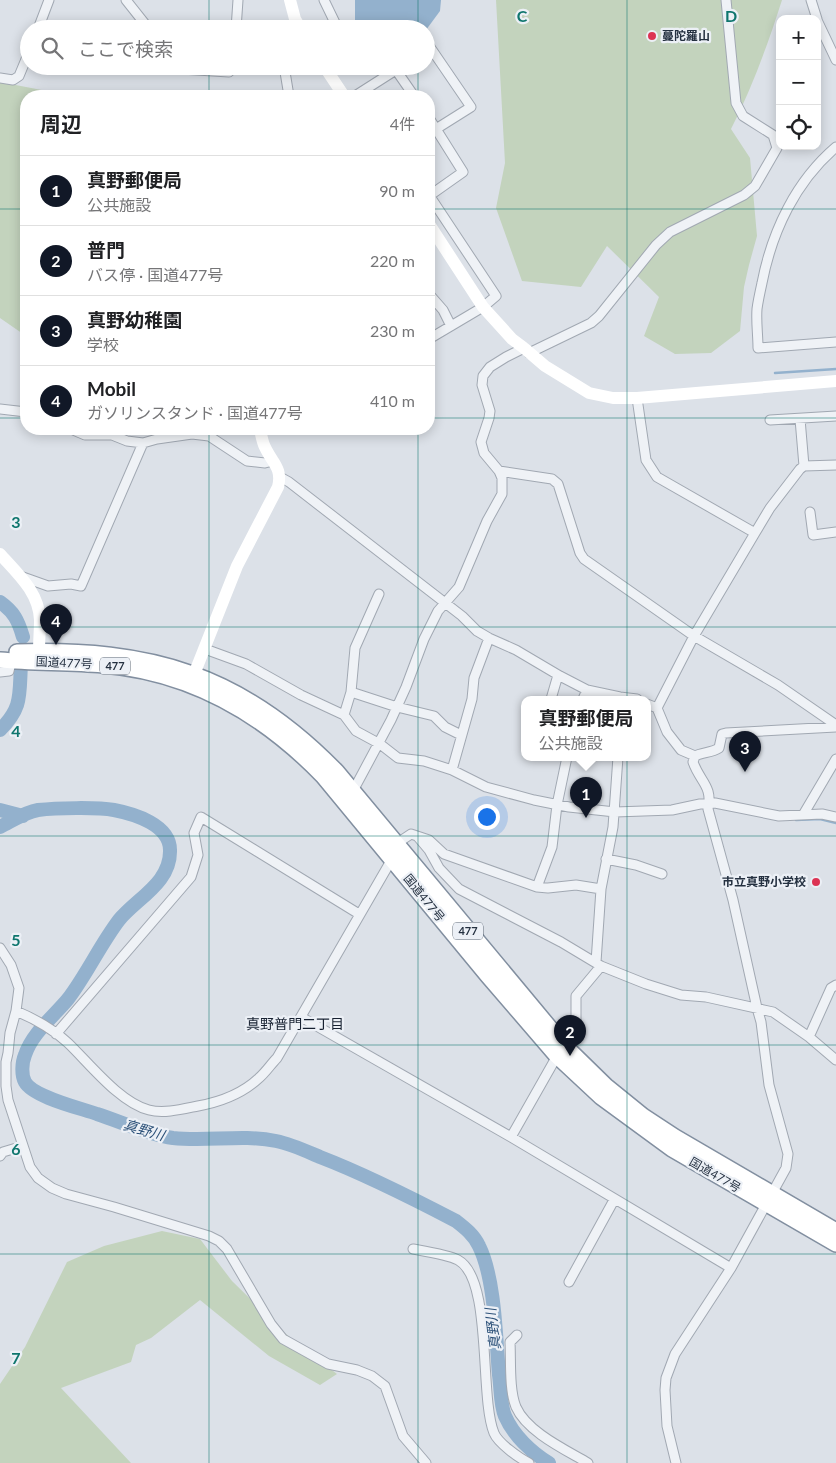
<!DOCTYPE html>
<html lang="ja">
<head>
<meta charset="utf-8">
<style>
  :root { --surface:#fff; --page:#f2f2f2; --text:#202124; --muted:#757577; --line:#e0e0e0; --accent:#111827 }
  body { margin:0; font-family:Lato,"Noto Sans JP",sans-serif; background:var(--page); color:var(--text) }
  .controls { position:absolute; right:15px; top:15px; display:grid; overflow:hidden; border-radius:10px; box-shadow:0 2px 12px #0003 }
  .controls button { width:45px; height:45px; display:grid; place-items:center; padding:0; border:0; border-bottom:1px solid var(--line); background:var(--surface); color:var(--text); font:25px sans-serif }
  .you { position:absolute; left:486px; top:816px; width:18px; height:18px; margin:-12px; border:4px solid #fff; border-radius:50%; background:#1a73e8; box-shadow:0 0 0 8px #1a73e833 }
  .badge { display:grid; place-items:center; width:32px; height:32px; border-radius:50%; background:var(--accent); color:#fff; font-size:16px; font-weight:700 }
  .pin { position:absolute; translate:-50% -41px; filter:drop-shadow(0 1px 2px #0008) }
  .pin::after { content:''; position:absolute; top:26px; width:18px; height:15px; background:inherit; clip-path:polygon(0 0,100% 0,50% 100%) }
  .popup { position:absolute; left:521px; top:696px; width:130px; height:65px; box-sizing:border-box; display:grid; place-content:center; border-radius:10px; background:var(--surface); filter:drop-shadow(0 1px 4px #0005); font-size:16px; white-space:nowrap; color:var(--muted) }
  .popup b { font-size:19px; color:var(--text) }
  .popup::after { content:''; position:absolute; left:50%; top:100%; margin-left:-10px; border:10px solid transparent; border-top-color:var(--surface) }
  .list { margin:0; padding:0; list-style:none }
  h2 { display:flex; justify-content:space-between; align-items:center; height:65px; margin:0; padding:0 20px; font-size:21px }
  h2 small { font-size:16px; font-weight:400; color:var(--muted) }
  .list li { display:grid; grid-template-columns:32px 1fr auto; gap:15px; align-items:center; box-sizing:border-box; height:70px; padding:0 20px; border-top:1px solid var(--line) }
  .list b { display:block; font-size:19px; white-space:nowrap }
  .list p { margin:0; font-size:16px; white-space:nowrap; color:var(--muted) }
  .list em { font-size:16px; font-style:normal; color:var(--muted) }
  .icon { flex:none; width:28px; height:28px; fill:none; stroke:currentColor; stroke-width:2; stroke-linecap:round; stroke-linejoin:round }
  .map { position:relative; flex:none; width:836px; height:1463px; overflow:hidden }
  .search { position:absolute; background:var(--surface); box-shadow:0 2px 12px #0003; left:20px; top:20px; width:415px; height:55px; display:flex; align-items:center; gap:12px; box-sizing:border-box; padding:0 18px; border-radius:28px; color:var(--muted); font-size:19px }
  .panel { position:absolute; background:var(--surface); box-shadow:0 2px 12px #0003; left:20px; top:90px; width:415px; height:345px; border-radius:20px }
  .map>svg:first-child { display:block }
  .green { fill:#c3d3bd }
  .water { fill:#93b1cd }
  .lines { fill:none; stroke-linecap:round; stroke-linejoin:round }
  .stream { stroke:#93b1cd; stroke-width:2.5 }
  .river { stroke:#93b1cd; stroke-width:14 }
  .street-casing { stroke:#a1a8b2; stroke-width:11 }
  .highway-casing { stroke:#828fa0; stroke-width:18 }
  .street { stroke:#eff2f6; stroke-width:9 }
  .secondary { stroke:#fff; stroke-width:12 }
  .highway { stroke:#fff; stroke-width:15 }
  .grid { fill:none; stroke:#0f766e; stroke-width:1; stroke-opacity:0.55 }
  .poi-dot { fill:#dc3353; stroke:#ecf0f6; stroke-width:2 }
  .labels { text-anchor:middle; stroke-width:4.5; stroke-linejoin:round; paint-order:stroke }
  .shield { fill:#ecf0f6; stroke:#606a77; stroke-width:1 }
  .shield-label { font-size:11px; font-weight:bold; fill:#243040 }
  .poi-label { font-size:12px; font-weight:bold; fill:#243040; stroke:#ecf0f6; text-anchor:start }
  .street-label { font-size:12px; fill:#243040; stroke:#ecf0f6 }
  .neighbourhood-label { font-size:14px; fill:#172131; stroke:#ecf0f6 }
  .water-label { font-size:14px; font-style:italic; fill:#2b5078; stroke:#ecf0f6 }
  .grid-label { font-size:16px; text-anchor:middle; font-weight:bold; fill:#0f766e; stroke:#ecf0f6; stroke-width:4.5; stroke-linejoin:round; paint-order:stroke }
</style>
</head>
<body>
<div class="map">
<svg width="836" height="1463" viewBox="0 0 836 1463">
  <rect width="100%" height="100%" fill="#dce1e8"/>
  <path class="green" d="M 496,0 L 782,0 C 768,44 752,88 731,129 L 750,158 L 757,236 L 749,265 L 744,287 L 740,331 L 711,353 L 675,354 L 644,336 L 659,297 L 607,246 L 581,287 L 522,281 L 496,208 L 505,163 Z
    M 0,82 L 52,92 L 141,96 L 26,96 L 26,336 L 0,318 Z
    M 162,1231 L 200,1239 L 232,1281 L 286,1334 L 337,1374 L 320,1385 L 269,1356 L 200,1300 L 151,1338 L 136,1345 L 131,1362 L 61,1388 L 131,1463 L 0,1463 L 0,1384 L 25,1347 L 67,1262 L 104,1246 Z"/>
  <path class="water" d="M 355,0 L 441,0 L 440,11 L 426,30 L 355,29 Z"/>
  <g class="lines">
    <path class="stream" d="M 775,373 L 836,369
      M 796,820 L 820,819 L 836,823"/>
    <path class="river" d="M 0,602 C 14,612 18,620 23,637
      M 0,730 C 23,707 19,695 21,664
      M 0,810 L 23,816
      M 0,827 C 12,821 25,812 38,810 C 56,808 97,807 114,810 C 135,814 170,825 170,850 C 171,883 137,898 119,920 C 100,945 87,974 68,999 C 54,1016 32,1033 25,1055 C 22,1062 21,1075 25,1082 C 33,1097 80,1108 97,1114 C 122,1122 146,1134 173,1138 C 207,1142 242,1134 276,1141 C 291,1144 306,1151 320,1157 C 367,1175 412,1198 456,1221 C 465,1228 474,1235 479,1246 C 495,1278 496,1339 499,1375 C 501,1388 500,1404 505,1416 C 513,1435 532,1453 549,1463"/>
    <g class="street-casing">
      <path id="street" d="M 126,0 L 149,29
        M 324,0 L 338,29
        M 811,0 L 817,19
        M 817,20 L 836,60
        M 38,29 L 49,0
        M 236,29 L 238,0
        M 426,50 L 430,47 L 471,107 L 436,129 L 463,172 L 429,196
        M 179,66 L 181,69 L 229,72 L 234,66
        M 282,66 L 285,72 L 289,96
        M 396,70 L 414,96
        M 0,78 L 13,80 L 19,76 L 29,52
        M 355,96 L 402,66
        M 429,118 L 436,129
        M 836,147 C 796,181 772,231 762,283 C 760,292 758,301 757,309 C 756,322 758,335 758,348 L 836,342
        M 429,195 L 496,296 L 483,307 L 429,339
        M 429,294 L 443,310 L 451,326
        M 529,353 L 591,323 L 599,316 L 656,245 L 670,232 L 744,195 L 755,186 L 777,148 L 773,135 L 743,116 L 736,103 L 726,0
        M 637,398 L 646,460 L 657,477 L 755,533
        M 0,409 L 26,412
        M 800,419 L 804,466 L 836,465
        M 770,420 L 836,416
        M 71,429 L 85,435 L 112,435 L 127,441 L 143,443 L 157,439 L 192,434 L 209,436 L 247,461 L 265,463 L 273,461
        M 499,471 L 552,479 L 558,484 L 580,553 L 584,559 L 694,636 L 778,685 L 836,725
        M 280,477 L 289,482 L 462,616 L 477,631 L 489,638 L 516,650 L 560,676 L 587,690 L 620,697 L 637,699
        M 810,512 L 813,535 L 836,532
        M 20,576 L 48,586 L 71,584 L 81,586 L 143,443
        M 205,649 L 246,664 L 301,695 L 344,715 L 356,731 L 380,744 L 398,758 L 424,761 L 452,770 L 486,787 L 534,800 L 569,807 L 615,812 L 672,810 L 700,804 L 715,803 L 779,816 L 822,814 L 836,817
        M 0,672 L 9,671 L 12,658
        M 351,692 L 397,707 L 434,716 L 445,727 L 461,735
        M 551,699 L 558,675
        M 583,699 L 587,690
        M 647,704 L 657,708 L 667,732 L 681,750 L 695,756
        M 657,708 L 694,636 L 755,533 L 770,508 L 800,469 L 804,466
        M 344,715 L 351,692 L 355,648 L 379,594
        M 452,770 L 472,699 L 474,678 L 489,638
        M 353,791 L 391,720 L 406,687 L 424,639 L 438,611 L 459,587 L 487,521 L 502,494 L 502,478 L 499,471 L 484,453 L 481,442 L 489,418 L 490,411 L 482,385 L 483,376 L 490,367 L 506,357 L 524,348
        M 803,815 L 836,759
        M 418,837 L 429,850 L 439,868 L 459,889 L 561,942 L 601,966 L 646,984 L 681,995 L 706,997 L 773,1012 L 809,1037 L 836,1060
        M 606,859 L 636,865 L 662,874
        M 537,887 L 548,888 L 576,885 L 601,889
        M 0,948 L 11,965 L 19,988 L 16,1011 L 10,1033 L 8,1053 L 6,1062 L 6,1086 L 8,1100 L 30,1167 L 38,1178 L 52,1188 L 66,1194 L 114,1207 L 209,1236 L 219,1241 L 227,1249 L 271,1324 L 283,1339 L 328,1364 L 357,1370 L 372,1376 L 385,1386 L 403,1436 L 426,1463
        M 596,962 L 601,889 L 613,827 L 618,757
        M 16,1011 C 35,1019 53,1029 68,1043 C 89,1063 120,1103 149,1110 C 164,1114 183,1109 198,1106 C 220,1102 242,1094 259,1078 C 266,1072 271,1064 277,1058 L 392,859 L 396,844 L 411,834 L 429,840 L 444,854 L 537,887 L 552,847 L 557,805 L 567,757
        M 301,1017 L 511,1137 L 731,1268
        M 56,1034 L 191,877 L 198,855 L 194,833 L 201,817 L 359,914
        M 809,1037 L 831,988 L 836,985
        M 564,1045 L 576,1028 L 576,996 L 601,966
        M 511,1137 L 557,1056
        M 0,1156 L 3,1152 L 23,1146
        M 413,1249 C 424,1251 449,1255 458,1260 C 493,1279 479,1396 494,1433 C 498,1443 519,1458 529,1463
        M 569,1282 L 614,1200
        M 517,1335 L 510,1342 C 511,1361 509,1390 516,1407 C 527,1432 566,1450 588,1463
        M 676,1463 L 667,1426 L 665,1390 L 666,1378 L 675,1354 L 731,1268 L 786,1168 L 788,1154 L 769,1085 L 761,1022 L 757,1008 L 733,900 L 708,809 C 713,786 700,782 693,762 L 695,756 C 702,752 712,753 719,748 L 722,734 L 726,733 L 836,727"/>
    </g>
    <g class="highway-casing">
      <path id="highway" d="M 17,652 C 151,648 242,674 337,772 L 564,1045 L 606,1086 L 643,1116 L 675,1137 L 836,1231
        M 0,660 C 34,663 69,662 103,665 C 190,672 263,714 323,776 L 488,976 L 557,1056 L 601,1097 L 672,1149 L 836,1244"/>
    </g>
    <use href="#street" class="street"/>
    <path class="secondary" d="M 290,0 L 295,19 L 301,29
      M 324,66 L 344,96
      M 429,224 L 483,307 L 512,339 L 524,348 L 545,366 L 589,393 L 613,398 L 637,398 L 836,381
      M 0,554 C 17,573 39,592 40,620 C 40,630 39,641 39,651
      M 191,682 L 237,566 L 278,487 C 283,467 271,462 264,445 C 262,440 261,434 260,429"/>
    <use href="#highway" class="highway"/>
  </g>
  <path class="grid" d="M 209,0 L 209,29M 418,0 L 418,29M 627,0 L 627,1463M 209,66 L 209,96M 418,66 L 418,96M 0,209 L 26,209M 429,209 L 836,209M 0,418 L 26,418M 429,418 L 836,418M 209,429 L 209,1463M 418,429 L 418,1463M 0,627 L 836,627M 0,836 L 836,836M 0,1045 L 836,1045M 0,1254 L 836,1254"/>
  <g class="poi-dot">
    <circle cx="652" cy="36" r="5"/>
    <circle cx="816" cy="882" r="5"/>
  </g>
  <g class="labels">
    <g class="shield">
      <rect x="100" y="657.5" width="30" height="17" rx="4"/>
      <rect x="453" y="922.5" width="30" height="17" rx="4"/>
    </g>
    <g class="shield-label">
      <text x="115" y="670">477</text>
      <text x="468" y="935">477</text>
    </g>
    <g class="poi-label">
      <text x="662" y="40">蔓陀羅山</text>
      <text x="806" y="886" text-anchor="end">市立真野小学校</text>
    </g>
    <g class="street-label">
      <text transform="translate(64 663) rotate(3)" y="4">国道477号</text>
      <text transform="translate(424 898) rotate(51)" y="4">国道477号</text>
      <text transform="translate(715 1175) rotate(30)" y="4">国道477号</text>
    </g>
    <g class="neighbourhood-label">
      <text x="295" y="1029">真野普門二丁目</text>
    </g>
    <g class="water-label">
      <text transform="translate(144 1130) rotate(16)" y="5">真野川</text>
      <text transform="translate(493 1329) rotate(-97)" y="5">真野川</text>
    </g>
  </g>
  <g class="grid-label">
    <text x="522" y="22">C</text>
    <text x="731" y="22">D</text>
    <text x="16" y="528">3</text>
    <text x="16" y="737">4</text>
    <text x="16" y="946">5</text>
    <text x="16" y="1155">6</text>
    <text x="16" y="1364">7</text>
  </g>
</svg>
<div class="controls">
<button>+</button>
<button>−</button>
<button><svg class="icon" aria-label="locate" viewBox="0 0 24 24"><circle cx="12" cy="12" r="6"/><path d="M12 2v4M12 18v4M2 12h4M18 12h4"/></svg></button>
</div>
<div class="you"></div>
<div class="pin badge" style="left:586px;top:818px">1</div>
<div class="popup"><b>真野郵便局</b>公共施設</div>
<div class="pin badge" style="left:570px;top:1056px">2</div>
<div class="pin badge" style="left:745px;top:772px">3</div>
<div class="pin badge" style="left:56px;top:645px">4</div>
<div class="search"><svg class="icon" aria-label="search" viewBox="0 0 24 24"><circle cx="10" cy="10" r="6"/><path d="M15 15l6 6"/></svg>ここで検索</div>
<section class="panel">
<h2>周辺<small>4件</small></h2>
<ul class="list">
<li><span class="badge">1</span><div><b>真野郵便局</b><p>公共施設</p></div><em>90 m</em></li>
<li><span class="badge">2</span><div><b>普門</b><p>バス停 · 国道477号</p></div><em>220 m</em></li>
<li><span class="badge">3</span><div><b>真野幼稚園</b><p>学校</p></div><em>230 m</em></li>
<li><span class="badge">4</span><div><b>Mobil</b><p>ガソリンスタンド · 国道477号</p></div><em>410 m</em></li>
</ul>
</section>
</div>
</body>
</html>
